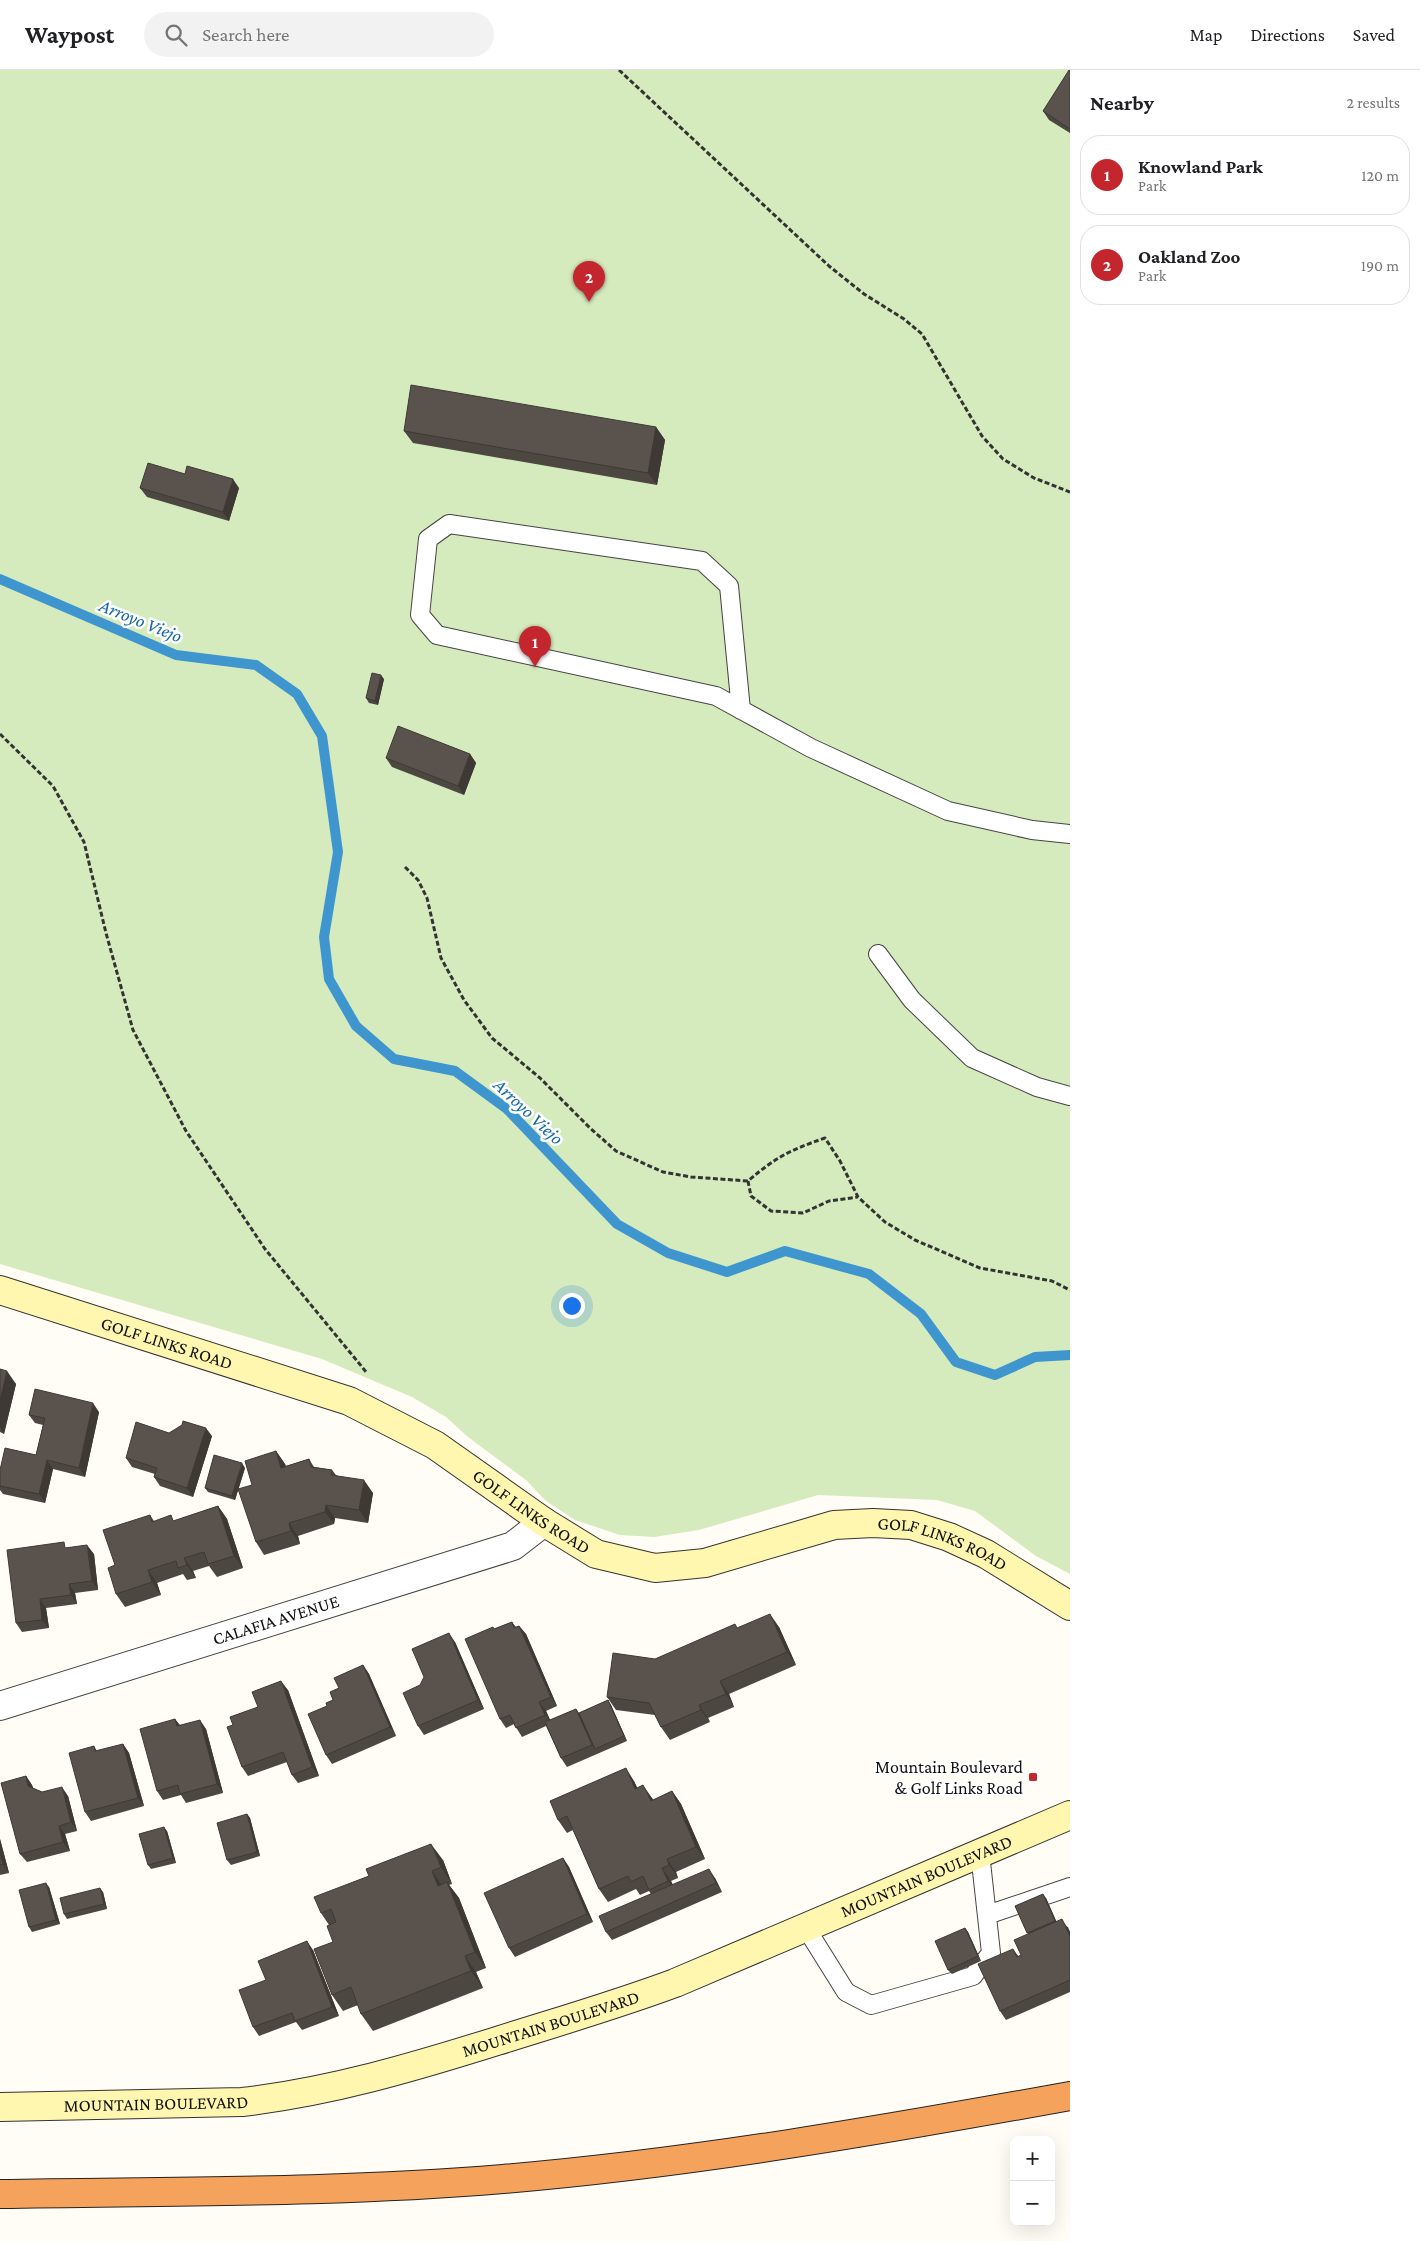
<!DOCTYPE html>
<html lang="en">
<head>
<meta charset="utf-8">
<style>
  :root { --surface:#fff; --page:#f2f2f2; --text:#202124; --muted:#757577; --line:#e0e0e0; --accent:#c4262e }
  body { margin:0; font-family:"Crimson Pro",serif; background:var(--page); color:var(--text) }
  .controls { position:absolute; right:15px; bottom:15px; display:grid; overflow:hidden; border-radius:10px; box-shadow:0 5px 20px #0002 }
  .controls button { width:45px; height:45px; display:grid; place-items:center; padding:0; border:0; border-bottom:1px solid var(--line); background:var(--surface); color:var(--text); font:25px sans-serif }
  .you { position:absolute; left:571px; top:1235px; width:18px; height:18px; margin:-12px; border:4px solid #fff; border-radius:50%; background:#1a73e8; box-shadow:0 0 0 8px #1a73e833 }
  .badge { display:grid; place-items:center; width:32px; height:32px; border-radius:50%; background:var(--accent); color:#fff; font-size:16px; font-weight:700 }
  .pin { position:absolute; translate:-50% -41px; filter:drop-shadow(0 1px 2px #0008) }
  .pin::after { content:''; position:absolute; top:26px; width:18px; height:15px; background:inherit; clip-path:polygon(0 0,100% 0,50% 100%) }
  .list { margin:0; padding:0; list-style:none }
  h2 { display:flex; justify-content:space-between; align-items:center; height:65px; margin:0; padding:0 20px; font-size:21px }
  h2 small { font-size:16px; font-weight:400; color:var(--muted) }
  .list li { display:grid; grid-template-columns:32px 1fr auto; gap:15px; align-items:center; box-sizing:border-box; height:80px; margin:0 10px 10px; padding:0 10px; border:1px solid var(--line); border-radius:20px }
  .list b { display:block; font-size:19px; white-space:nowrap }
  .list p { margin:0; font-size:16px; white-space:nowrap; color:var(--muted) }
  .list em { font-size:16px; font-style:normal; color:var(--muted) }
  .icon { flex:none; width:28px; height:28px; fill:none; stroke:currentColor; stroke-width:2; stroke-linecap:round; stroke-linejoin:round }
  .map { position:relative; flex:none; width:1070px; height:2171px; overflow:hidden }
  header { display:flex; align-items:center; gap:30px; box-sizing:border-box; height:70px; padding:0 25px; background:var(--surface); border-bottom:1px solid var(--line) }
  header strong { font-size:24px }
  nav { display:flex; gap:28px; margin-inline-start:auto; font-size:18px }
  .search { width:350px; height:45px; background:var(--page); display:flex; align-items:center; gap:12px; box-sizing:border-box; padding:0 18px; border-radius:28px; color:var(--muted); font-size:19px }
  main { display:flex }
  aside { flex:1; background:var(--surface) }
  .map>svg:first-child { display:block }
  .green { fill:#d5ebbd }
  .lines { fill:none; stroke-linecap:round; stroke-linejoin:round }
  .stream { stroke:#3f96cf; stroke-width:10 }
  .lane-casing { stroke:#444; stroke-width:20 }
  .street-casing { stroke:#444; stroke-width:30 }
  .secondary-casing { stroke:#333; stroke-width:30 }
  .highway-casing { stroke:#222; stroke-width:30 }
  .path { stroke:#333; stroke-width:3; stroke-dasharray:5 2.5; stroke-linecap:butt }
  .lane { stroke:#fff; stroke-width:18 }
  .street { stroke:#fff; stroke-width:28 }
  .secondary { stroke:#fff6b0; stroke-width:28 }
  .highway { stroke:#f5a25d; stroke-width:28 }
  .wall { fill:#4d4742 }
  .shaded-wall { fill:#3f3936 }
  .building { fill:#5a524d; stroke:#3f3936 }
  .poi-dot { fill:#c4262e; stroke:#fff; stroke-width:2 }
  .labels { text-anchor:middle; stroke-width:5; stroke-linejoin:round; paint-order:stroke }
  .street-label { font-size:18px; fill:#111; stroke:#fff }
  .poi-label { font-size:18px; fill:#111; stroke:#fff; text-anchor:end }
  .water-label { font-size:19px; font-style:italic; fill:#1768a6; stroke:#fff }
</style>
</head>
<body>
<header>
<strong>Waypost</strong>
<div class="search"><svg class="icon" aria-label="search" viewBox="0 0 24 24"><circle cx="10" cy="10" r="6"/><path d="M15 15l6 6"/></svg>Search here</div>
<nav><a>Map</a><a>Directions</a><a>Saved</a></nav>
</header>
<main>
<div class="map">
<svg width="1070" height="2171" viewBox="0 0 1070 2171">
  <rect width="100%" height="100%" fill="#fffdf5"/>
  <path class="green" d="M 0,0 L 1070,0 L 1070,1504 L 1036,1486 L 975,1441 L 937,1430 L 818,1425 L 699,1460 L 654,1467 L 620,1465 L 575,1450 L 546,1431 L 526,1410 L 468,1367 L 446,1347 L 412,1327 L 322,1289 L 0,1194 Z"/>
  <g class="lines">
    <path class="stream" d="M 0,509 L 176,585 L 256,595 L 297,624 L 322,666 L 338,782 L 324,867 L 329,909 L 356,956 L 394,989 L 455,1001 L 507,1039 L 617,1154 L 668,1183 L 727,1202 L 785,1181 L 869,1204 L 921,1244 L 956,1292 L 995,1305 L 1035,1287 L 1070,1285"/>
    <g class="lane-casing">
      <path id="lane" d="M 741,640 L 729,516 L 702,491 L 449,454 L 428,469 L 420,545 L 437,565 L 716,626 L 811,678 L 948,741 L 1032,760 L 1070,764
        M 878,884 L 912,930 L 972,988 L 1037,1017 L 1070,1026
        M 987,1845 L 1070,1817
        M 806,1858 L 846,1922 L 871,1935 L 973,1906 L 991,1883 L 980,1783"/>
    </g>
    <g class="street-casing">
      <g id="street">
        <path id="s1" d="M 0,1636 L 513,1476 L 544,1452"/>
      </g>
    </g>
    <g class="secondary-casing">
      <g id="secondary">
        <path id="s2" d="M 0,1220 L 349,1331 L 435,1375 L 544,1452 L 596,1484 L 655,1498 L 705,1493 L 834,1455 L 873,1453 L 911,1455 L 949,1467 L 986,1484 L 1070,1536"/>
        <path id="s3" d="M 0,2037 L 242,2032 C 330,2022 414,1997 497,1971 C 557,1952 616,1935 675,1913 L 1070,1745"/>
      </g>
    </g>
    <g class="highway-casing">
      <path id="highway" d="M 0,2124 C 167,2121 336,2123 503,2109 C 693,2093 882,2060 1070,2026"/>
    </g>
    <path class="path" d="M 619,0 L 829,196 L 864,224 L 904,249 L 922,264 L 982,366 L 1003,389 L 1034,408 L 1070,422
      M 0,664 L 53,716 L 84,772 L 106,863 L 133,960 L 186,1061 L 265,1179 L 367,1303
      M 405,797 L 418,810 L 427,828 L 441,888 L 464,930 L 492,968 L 540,1008 L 590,1058 L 616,1081 L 663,1102 L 691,1107 L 748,1111 C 776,1087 790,1080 825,1068 L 840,1091 L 858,1127 L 885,1152 L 915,1170 L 980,1198 L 1052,1211 L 1070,1220
      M 748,1111 L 751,1126 L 771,1141 L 803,1143 L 829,1131 L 858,1127"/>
    <use href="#lane" class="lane"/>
    <use href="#street" class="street"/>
    <use href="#secondary" class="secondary"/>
    <use href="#highway" class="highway"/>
  </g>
  <path class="wall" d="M 1070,0 L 1070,63 L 1049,50 L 1043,41 Z
    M 656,357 L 665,370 L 657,415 L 413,373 L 404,361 Z
    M 185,404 L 239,418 L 229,451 L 147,427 L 140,418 Z
    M 384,609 L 378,635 L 369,633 L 366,628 Z
    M 470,684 L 476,693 L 464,725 L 392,697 L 386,688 Z
    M 0,1299 L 16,1314 L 4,1364 L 0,1362 Z
    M 99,1342 L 85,1407 L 53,1399 L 45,1433 L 3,1424 L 0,1420 L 0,1400 L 36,1385 L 43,1355 L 35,1353 L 29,1345 Z
    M 169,1363 L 212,1366 L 193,1427 L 160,1416 L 154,1407 L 155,1404 L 132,1397 L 126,1388 Z
    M 276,1381 L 285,1394 L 286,1396 L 309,1389 L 314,1397 L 332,1400 L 336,1405 L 373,1423 L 368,1453 L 335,1448 L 334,1454 L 298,1466 L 300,1474 L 264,1485 L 256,1472 L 252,1415 Z
    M 245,1398 L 235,1430 L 208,1422 L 205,1418 Z
    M 218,1436 L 227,1449 L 243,1498 L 217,1507 L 209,1496 L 193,1501 L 196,1508 L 187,1510 L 183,1504 L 157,1513 L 161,1525 L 125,1537 L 116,1524 L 115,1495 L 150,1445 L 154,1451 L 175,1451 Z
    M 68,1478 L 94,1484 L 98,1520 L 75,1523 L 77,1534 L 46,1538 L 49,1558 L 22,1562 L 16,1553 Z
    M 512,1552 L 516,1557 L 519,1556 L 526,1564 L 557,1636 L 546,1641 L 550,1650 L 576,1639 L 579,1643 L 608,1630 L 611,1635 L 627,1671 L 567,1697 L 561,1688 L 546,1656 L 522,1667 L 514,1654 L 506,1658 L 500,1649 L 494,1559 Z
    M 779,1557 L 796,1595 L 729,1624 L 734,1637 L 708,1648 L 710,1652 L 670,1670 L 661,1657 L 655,1645 L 616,1640 L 607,1627 L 655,1589 L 738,1558 Z
    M 455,1572 L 484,1639 L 424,1665 L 418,1656 L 420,1615 Z
    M 363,1595 L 369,1604 L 396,1666 L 332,1694 L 326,1685 L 327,1636 L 333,1630 L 339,1618 Z
    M 288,1620 L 319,1706 L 298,1713 L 292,1705 L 287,1692 L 248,1706 L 242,1697 L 233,1655 L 258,1637 Z
    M 175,1649 L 180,1655 L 206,1659 L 223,1723 L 186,1733 L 181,1725 L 163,1730 L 157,1721 Z
    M 123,1674 L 129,1683 L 144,1736 L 91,1751 L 85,1742 L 94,1676 L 97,1681 Z
    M 26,1706 L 32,1715 L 33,1718 L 42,1722 L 68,1726 L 77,1761 L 65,1764 L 70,1781 L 27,1792 L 20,1784 Z
    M 634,1711 L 637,1718 L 652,1728 L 653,1730 L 672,1721 L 681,1734 L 705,1789 L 676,1802 L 678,1808 L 671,1811 L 673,1815 L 715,1808 L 722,1822 L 612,1870 L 606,1862 L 651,1824 L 649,1821 L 640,1825 L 636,1819 L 608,1832 L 599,1819 L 573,1760 L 567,1763 L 558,1750 Z
    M 247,1744 L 250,1748 L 260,1786 L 231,1795 L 227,1790 Z
    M 167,1761 L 176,1793 L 151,1799 L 148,1795 Z
    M 0,1769 L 9,1803 L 0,1805 Z
    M 563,1788 L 569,1797 L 593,1852 L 515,1887 L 509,1878 Z
    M 443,1790 L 452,1814 L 449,1815 L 459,1828 L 486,1898 L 476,1902 L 483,1918 L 373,1961 L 361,1944 L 358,1935 L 343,1941 L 332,1925 L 333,1872 L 329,1855 L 321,1843 Z
    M 49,1817 L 60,1854 L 32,1862 L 29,1857 Z
    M 103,1822 L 107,1839 L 67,1849 L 64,1844 Z
    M 1046,1828 L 1056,1851 L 1068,1857 L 1070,1862 L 1070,1922 L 1006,1950 L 1000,1941 L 1013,1879 L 1019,1887 L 1021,1885 L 1028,1864 L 1015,1836 Z
    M 965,1858 L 968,1862 L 981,1891 L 952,1904 L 948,1900 Z
    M 313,1880 L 339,1946 L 302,1960 L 296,1952 L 259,1966 L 253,1957 L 266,1910 Z"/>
  <path class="shaded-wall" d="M 656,357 L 665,370 L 657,415 L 648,403 Z
    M 233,409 L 239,418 L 229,451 L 223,442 Z
    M 381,605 L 384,609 L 378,635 L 375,631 Z
    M 470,684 L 476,693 L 464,725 L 458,716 Z
    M 7,1301 L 16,1314 L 4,1364 L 0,1357 L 0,1331 Z
    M 93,1333 L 99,1342 L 85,1407 L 79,1398 Z
    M 206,1358 L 212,1366 L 193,1427 L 187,1418 Z
    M 276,1381 L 285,1394 L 290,1411 L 281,1398 Z
    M 47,1390 L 53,1399 L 45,1433 L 39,1424 Z
    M 242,1393 L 245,1398 L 235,1430 L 232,1426 Z
    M 364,1410 L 373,1423 L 368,1453 L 359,1440 Z
    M 326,1435 L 335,1448 L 334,1454 L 325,1442 Z
    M 218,1436 L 227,1449 L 243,1498 L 234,1486 Z
    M 289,1453 L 298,1466 L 300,1474 L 291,1461 Z
    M 87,1475 L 94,1484 L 98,1520 L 92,1511 Z
    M 184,1488 L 193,1501 L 196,1508 L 187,1495 Z
    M 148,1500 L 157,1513 L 161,1525 L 152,1512 Z
    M 69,1514 L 75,1523 L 77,1534 L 71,1525 Z
    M 40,1529 L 46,1538 L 49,1558 L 42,1550 Z
    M 770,1544 L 779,1557 L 796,1595 L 787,1582 Z
    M 519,1556 L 526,1564 L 557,1636 L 551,1627 Z
    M 449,1563 L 455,1572 L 484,1639 L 478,1630 Z
    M 363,1595 L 369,1604 L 396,1666 L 390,1657 Z
    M 281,1611 L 288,1620 L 319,1706 L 312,1697 Z
    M 720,1611 L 729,1624 L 734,1637 L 726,1624 Z
    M 608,1630 L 611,1635 L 627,1671 L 624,1666 Z
    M 539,1632 L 546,1641 L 552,1654 L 545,1645 Z
    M 699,1635 L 708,1648 L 710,1652 L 701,1640 Z
    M 576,1639 L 582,1648 L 595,1679 L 592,1675 Z
    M 175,1649 L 181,1658 L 177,1656 Z
    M 200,1650 L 206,1659 L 223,1723 L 217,1714 Z
    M 123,1674 L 129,1683 L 144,1736 L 138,1728 Z
    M 626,1698 L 634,1711 L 644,1732 L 635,1719 Z
    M 26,1706 L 32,1715 L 35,1725 L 28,1716 Z
    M 643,1715 L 652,1728 L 660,1744 L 651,1731 Z
    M 62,1717 L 68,1726 L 77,1761 L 71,1752 Z
    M 672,1721 L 681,1734 L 705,1789 L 696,1777 Z
    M 247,1744 L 250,1748 L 260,1786 L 257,1782 Z
    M 59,1756 L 65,1764 L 70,1781 L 63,1772 Z
    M 164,1757 L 167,1761 L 176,1793 L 173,1788 Z
    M 0,1769 L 9,1803 L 3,1794 L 0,1783 Z
    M 431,1774 L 443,1790 L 452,1814 L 441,1797 Z
    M 563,1788 L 569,1797 L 593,1852 L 587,1844 Z
    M 667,1789 L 676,1802 L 678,1808 L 669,1795 Z
    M 662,1798 L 671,1811 L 677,1824 L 668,1811 Z
    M 709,1799 L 715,1808 L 722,1822 L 716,1813 Z
    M 432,1801 L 443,1817 L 438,1816 Z
    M 447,1812 L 459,1828 L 486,1898 L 475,1882 Z
    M 46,1813 L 49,1817 L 60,1854 L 56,1850 Z
    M 100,1818 L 103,1822 L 107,1839 L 104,1834 Z
    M 1043,1824 L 1046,1828 L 1058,1855 L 1055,1851 Z
    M 1062,1849 L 1070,1862 L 1070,1866 Z
    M 965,1858 L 968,1862 L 981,1891 L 978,1886 Z
    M 307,1871 L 313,1880 L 339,1946 L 332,1937 Z
    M 465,1886 L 476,1902 L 483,1918 L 471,1901 Z"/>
  <path class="building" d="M 1069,0 L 1070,0 L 1070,59 L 1043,41 Z
    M 411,315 L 656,357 L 648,403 L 404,361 Z
    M 148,393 L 185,404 L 187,396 L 233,409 L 223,442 L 140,418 Z
    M 372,603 L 381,605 L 375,631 L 366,628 Z
    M 398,656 L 470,684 L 458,716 L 386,688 Z
    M 0,1299 L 7,1301 L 0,1331 Z
    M 35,1319 L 93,1333 L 79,1398 L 47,1390 L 39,1424 L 0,1416 L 0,1400 L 5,1378 L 36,1385 L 45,1348 L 29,1345 Z
    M 183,1351 L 206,1358 L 187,1418 L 154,1407 L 157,1398 L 126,1388 L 136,1352 L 169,1363 L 182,1355 Z
    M 276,1381 L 281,1398 L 309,1389 L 311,1397 L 332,1400 L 331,1405 L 364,1410 L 359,1440 L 326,1435 L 325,1442 L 289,1453 L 291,1461 L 256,1472 L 238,1419 L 252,1415 L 245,1391 Z
    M 214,1385 L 242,1393 L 232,1426 L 205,1418 Z
    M 218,1436 L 234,1486 L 208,1494 L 204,1482 L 184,1488 L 187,1495 L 178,1498 L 176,1491 L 148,1500 L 152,1512 L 116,1524 L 108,1498 L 115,1495 L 103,1460 L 150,1445 L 152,1452 L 171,1445 L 173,1451 Z
    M 64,1472 L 65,1478 L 87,1475 L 92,1511 L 69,1514 L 71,1525 L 40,1529 L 42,1550 L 16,1553 L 7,1480 Z
    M 770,1544 L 787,1582 L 720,1611 L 726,1624 L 699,1635 L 701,1640 L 661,1657 L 649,1633 L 607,1627 L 613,1583 L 655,1589 L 735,1554 L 737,1558 Z
    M 512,1552 L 514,1558 L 519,1556 L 551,1627 L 539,1632 L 545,1645 L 516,1658 L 510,1645 L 500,1649 L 465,1569 L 493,1557 L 494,1559 Z
    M 449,1563 L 478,1630 L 418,1656 L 403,1623 L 420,1615 L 424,1607 L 412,1579 Z
    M 363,1595 L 390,1657 L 326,1685 L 308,1644 L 327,1636 L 326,1633 L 333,1630 L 330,1622 L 339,1618 L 334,1608 Z
    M 281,1611 L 312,1697 L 292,1705 L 283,1682 L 242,1697 L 227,1657 L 233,1655 L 230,1647 L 258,1637 L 252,1622 Z
    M 608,1630 L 624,1666 L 595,1679 L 579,1643 Z
    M 576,1639 L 592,1675 L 561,1688 L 545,1652 Z
    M 175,1649 L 177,1656 L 200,1650 L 217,1714 L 180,1724 L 178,1715 L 157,1721 L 140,1659 Z
    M 123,1674 L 138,1728 L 85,1742 L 69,1683 L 94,1676 L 95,1681 Z
    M 626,1698 L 635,1719 L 643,1715 L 651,1731 L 672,1721 L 696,1777 L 667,1789 L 669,1795 L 662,1798 L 668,1811 L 649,1820 L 643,1806 L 631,1812 L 628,1806 L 599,1819 L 567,1746 L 558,1750 L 550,1731 Z
    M 26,1706 L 28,1716 L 42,1722 L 62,1717 L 71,1752 L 59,1756 L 63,1772 L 20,1784 L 1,1713 Z
    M 247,1744 L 257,1782 L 227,1790 L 217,1753 Z
    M 164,1757 L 173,1788 L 148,1795 L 139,1764 Z
    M 431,1774 L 441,1797 L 432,1801 L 438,1816 L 447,1812 L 475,1882 L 465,1886 L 471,1901 L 361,1944 L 351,1917 L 332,1925 L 314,1879 L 333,1872 L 327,1856 L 336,1852 L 331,1839 L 321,1843 L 314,1827 L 369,1806 L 366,1799 Z
    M 0,1783 L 3,1794 L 0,1795 Z
    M 563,1788 L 587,1844 L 509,1878 L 484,1823 Z
    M 709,1799 L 716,1813 L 606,1862 L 599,1846 Z
    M 46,1813 L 56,1850 L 29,1857 L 19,1820 Z
    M 100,1818 L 104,1834 L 64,1844 L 60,1828 Z
    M 1043,1824 L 1055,1851 L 1027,1863 L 1015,1836 Z
    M 1062,1849 L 1070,1866 L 1070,1910 L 1000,1941 L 978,1894 L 1013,1879 L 1017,1887 L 1021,1885 L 1014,1870 Z
    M 965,1858 L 978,1886 L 948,1900 L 935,1871 Z
    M 307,1871 L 332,1937 L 295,1951 L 292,1943 L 253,1957 L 239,1920 L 266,1910 L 258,1891 Z"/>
  <rect class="poi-dot" x="1028" y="1702" width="10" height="10" rx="2.5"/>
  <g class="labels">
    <g class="street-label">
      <text dy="6" stroke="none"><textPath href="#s2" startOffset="175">GOLF LINKS ROAD</textPath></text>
      <text dy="6" stroke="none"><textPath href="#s2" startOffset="580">GOLF LINKS ROAD</textPath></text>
      <text dy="6" stroke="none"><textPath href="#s2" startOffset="1015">GOLF LINKS ROAD</textPath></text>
      <text dy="6" stroke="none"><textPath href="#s1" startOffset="289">CALAFIA AVENUE</textPath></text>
      <text dy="6" stroke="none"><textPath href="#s3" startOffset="965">MOUNTAIN BOULEVARD</textPath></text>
      <text dy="6" stroke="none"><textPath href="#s3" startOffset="561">MOUNTAIN BOULEVARD</textPath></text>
      <text dy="6" stroke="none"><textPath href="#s3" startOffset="156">MOUNTAIN BOULEVARD</textPath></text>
    </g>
    <g class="poi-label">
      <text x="1023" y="1703">Mountain Boulevard<tspan x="1023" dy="21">&amp; Golf Links Road</tspan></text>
    </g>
    <g class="water-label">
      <text transform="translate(141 550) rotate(22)" y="7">Arroyo Viejo</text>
      <text transform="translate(529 1041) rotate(43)" y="7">Arroyo Viejo</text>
    </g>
  </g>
</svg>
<div class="controls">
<button>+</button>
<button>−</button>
</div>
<div class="you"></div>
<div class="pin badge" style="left:535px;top:597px">1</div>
<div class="pin badge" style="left:589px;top:232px">2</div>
</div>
<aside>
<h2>Nearby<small>2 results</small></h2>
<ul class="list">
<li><span class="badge">1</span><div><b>Knowland Park</b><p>Park</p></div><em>120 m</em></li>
<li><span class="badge">2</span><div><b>Oakland Zoo</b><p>Park</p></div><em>190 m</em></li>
</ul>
</aside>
</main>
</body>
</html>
